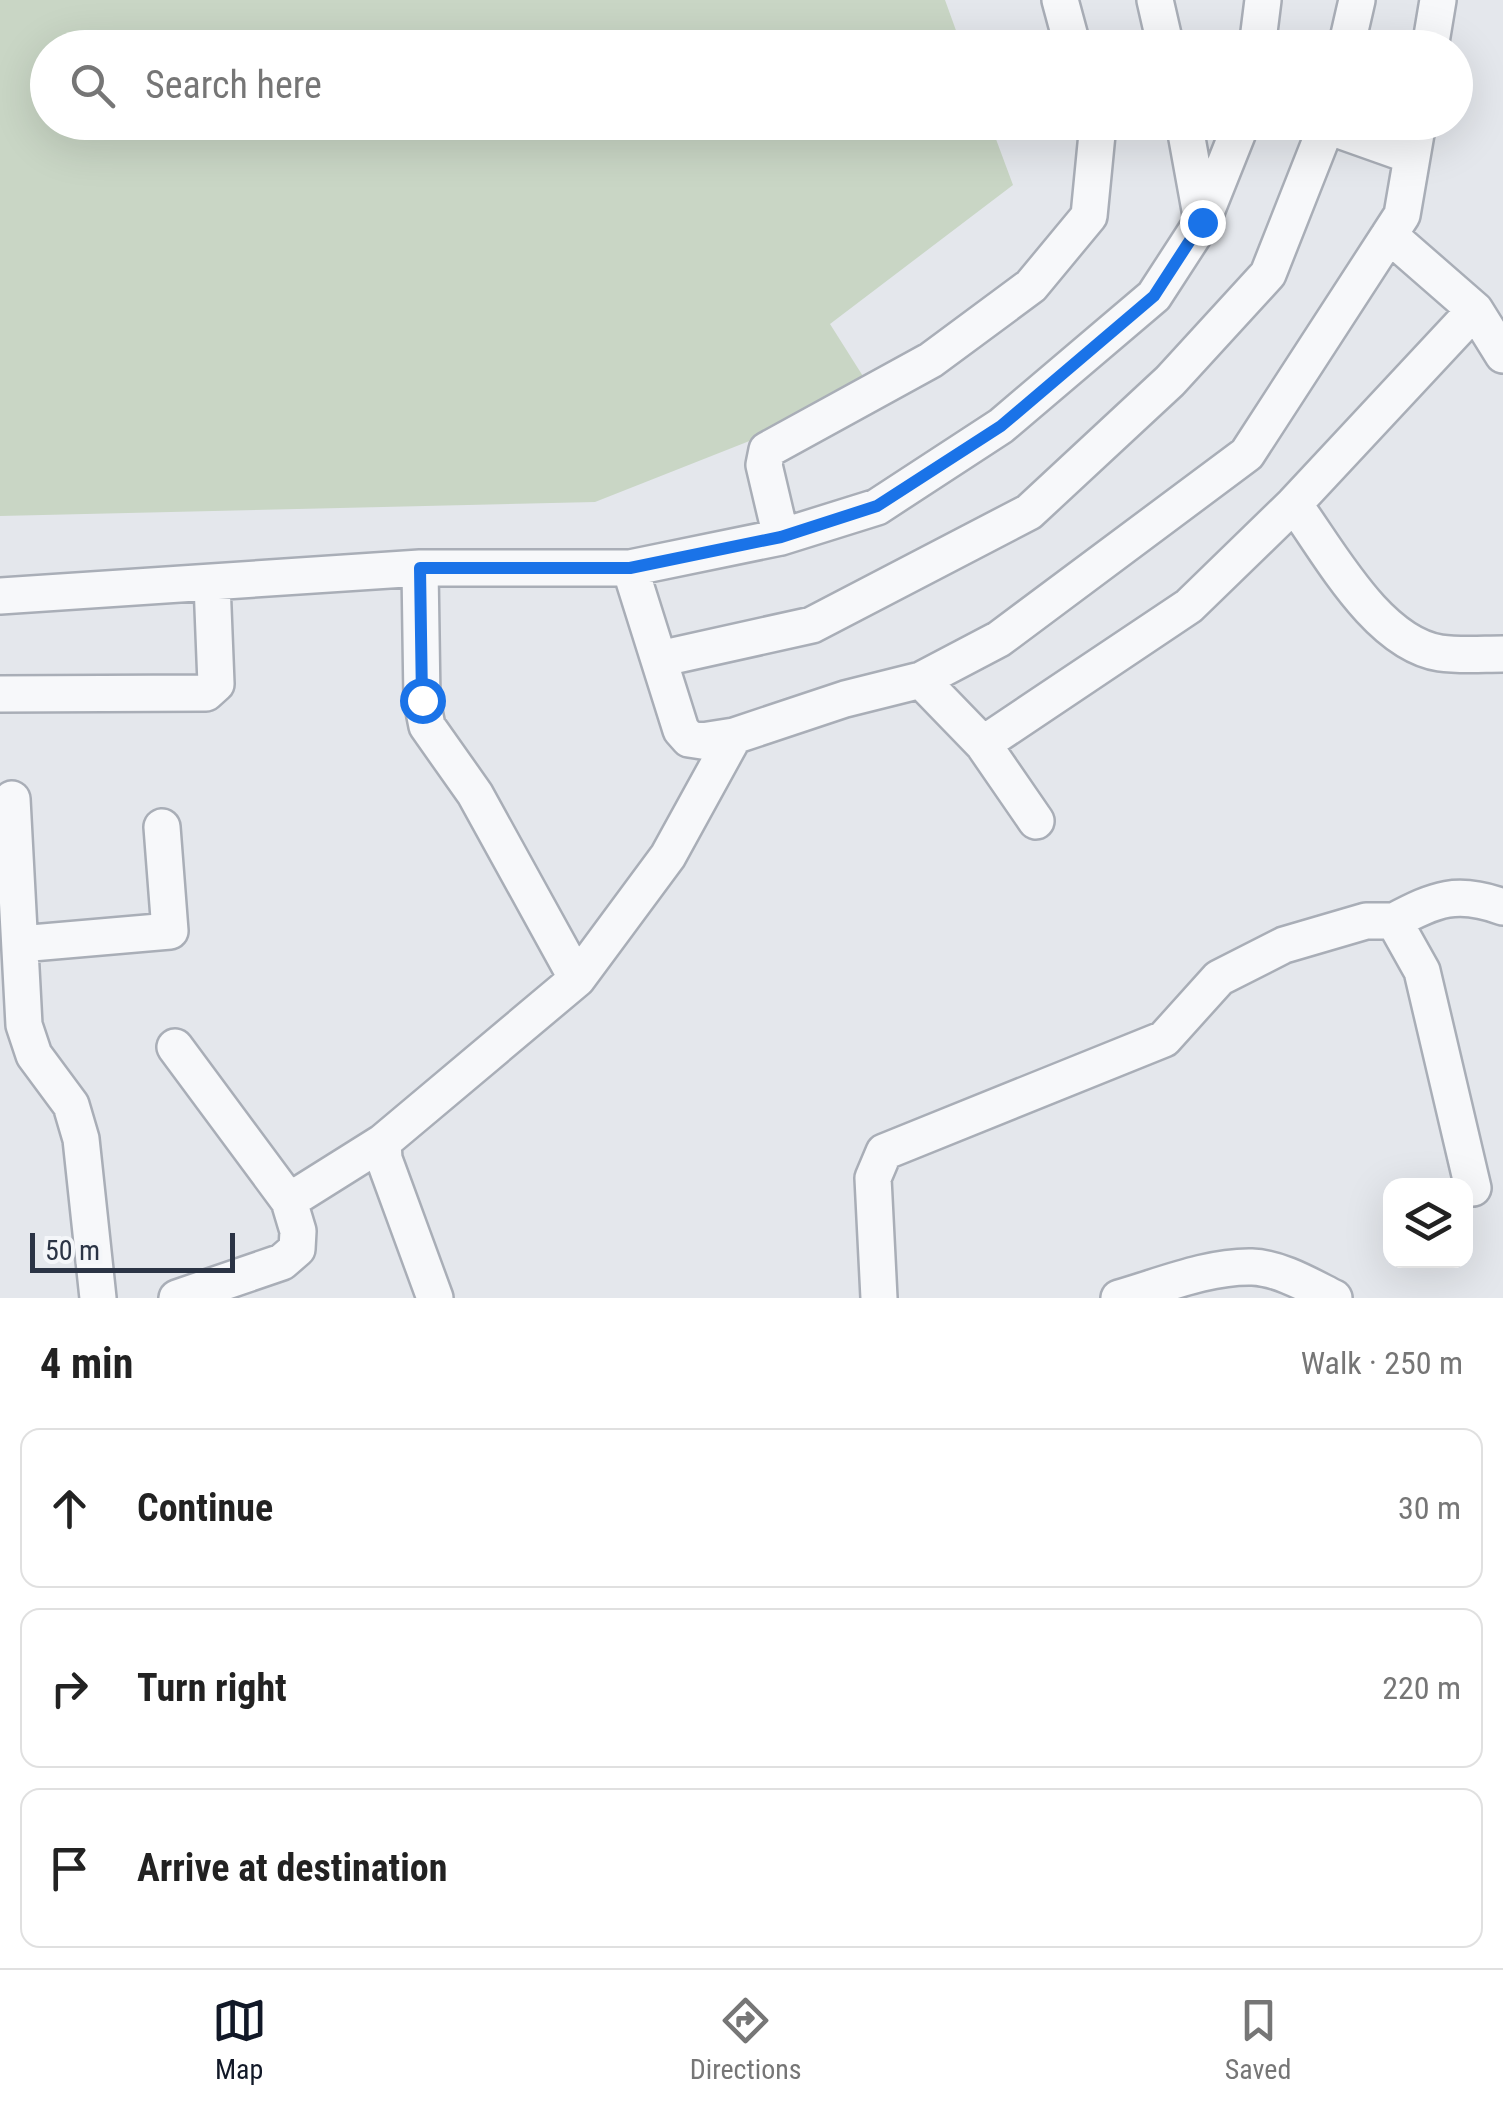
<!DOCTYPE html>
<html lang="en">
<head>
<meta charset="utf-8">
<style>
  :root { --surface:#fff; --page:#f6f6f6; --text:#222; --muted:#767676; --line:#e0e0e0; --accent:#111827 }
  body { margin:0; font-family:"Roboto Condensed",sans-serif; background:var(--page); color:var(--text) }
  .controls { position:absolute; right:30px; bottom:30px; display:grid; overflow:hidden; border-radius:20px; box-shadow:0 10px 40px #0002 }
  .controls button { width:90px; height:90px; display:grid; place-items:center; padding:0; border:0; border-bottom:2px solid var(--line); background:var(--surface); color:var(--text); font:50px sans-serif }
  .scale { position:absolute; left:30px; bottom:25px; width:205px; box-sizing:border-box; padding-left:10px; border:5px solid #2b3445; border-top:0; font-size:28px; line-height:35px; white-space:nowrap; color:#2b3445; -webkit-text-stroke:8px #f4f6f9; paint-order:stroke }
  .stop { position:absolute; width:30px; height:30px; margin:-22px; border:8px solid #1a73e8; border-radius:50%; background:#fff }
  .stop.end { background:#1a73e8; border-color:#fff; box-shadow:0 2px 10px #0008 }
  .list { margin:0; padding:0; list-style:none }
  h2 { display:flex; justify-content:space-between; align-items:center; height:130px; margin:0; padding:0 40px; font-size:42px }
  h2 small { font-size:32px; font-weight:400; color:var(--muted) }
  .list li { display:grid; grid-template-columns:65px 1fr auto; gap:30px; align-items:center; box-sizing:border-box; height:160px; margin:0 20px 20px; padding:0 20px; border:2px solid var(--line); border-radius:20px }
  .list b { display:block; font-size:38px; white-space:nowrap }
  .list em { font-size:32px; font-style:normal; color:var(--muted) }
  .icon { flex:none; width:55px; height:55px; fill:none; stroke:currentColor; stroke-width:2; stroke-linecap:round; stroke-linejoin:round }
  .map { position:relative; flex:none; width:1503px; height:1298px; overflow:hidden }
  .search { position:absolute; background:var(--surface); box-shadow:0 10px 40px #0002; left:30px; right:30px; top:30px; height:110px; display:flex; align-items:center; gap:25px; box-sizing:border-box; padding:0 35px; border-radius:55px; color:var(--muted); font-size:38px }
  .sheet { height:670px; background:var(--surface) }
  nav { display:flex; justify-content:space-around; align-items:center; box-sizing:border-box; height:140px; border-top:2px solid var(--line); background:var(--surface); font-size:28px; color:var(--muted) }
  nav a { display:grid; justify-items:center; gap:5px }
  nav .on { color:var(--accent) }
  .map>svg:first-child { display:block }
  .green { fill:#c9d6c5 }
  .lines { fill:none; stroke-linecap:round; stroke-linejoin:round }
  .minor-casing { stroke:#a9aeb7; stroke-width:40 }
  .minor { stroke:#f7f8fa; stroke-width:35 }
  .route { stroke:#1a73e8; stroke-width:12 }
</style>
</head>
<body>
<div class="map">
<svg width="1503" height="1298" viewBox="0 0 1503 1298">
  <rect width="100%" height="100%" fill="#e4e7ec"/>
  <path class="green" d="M 0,0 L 945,0 L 962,47 L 48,48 L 48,122 L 990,123 L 1013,185 L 830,324 L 873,392 L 595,502 L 0,516 Z"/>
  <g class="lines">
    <g class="minor-casing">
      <path id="minor" d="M 1060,0 L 1073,48
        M 1155,0 L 1166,48
        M 1257,48 L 1263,0
        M 1346,48 L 1357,0
        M 1430,48 L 1438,0
        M 1184,122 L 1202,221
        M 1316,122 L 1412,156
        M 1389,235 L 1475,310 L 1503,355
        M 1294,504 C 1329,552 1377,643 1440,653 C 1460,656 1483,654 1503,654
        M 781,537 L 764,465 L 767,450 L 931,360 L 1031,286 L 1089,216 L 1097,134 L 1094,122
        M 420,568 L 422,701 L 427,726 L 475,794 L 577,979
        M 630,568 L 681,730 L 689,739 L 702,741 L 734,736 L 845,699 L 921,680 L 999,639 L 1247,454 L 1402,215 L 1418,122
        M 0,596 L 420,568 L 630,568 L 781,537 L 877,507 L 1001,426 L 1154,296 L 1202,222 L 1242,122
        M 659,659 L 812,625 L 1029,512 L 1170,381 L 1268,274 L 1328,122
        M 921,680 L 983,744 L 1036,821
        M 0,694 L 206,693 L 216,684 L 212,583
        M 983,744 L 1189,606 L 1294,504 L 1475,310
        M 12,799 L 24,1025 L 34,1055 L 71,1105 L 81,1139 L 98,1298
        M 1394,921 C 1436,899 1457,890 1503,907
        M 20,944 L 170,931 L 162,827
        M 175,1047 L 289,1201 L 383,1142
        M 177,1298 L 282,1262 L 297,1249 L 298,1231 L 289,1201
        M 435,1298 L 384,1159 L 383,1142 L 577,979 L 668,856 L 734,736
        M 879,1298 L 873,1178 L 884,1152 L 1164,1039 L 1219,978 L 1284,945 L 1366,921 L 1394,921 L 1422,971 L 1473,1188
        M 1119,1298 C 1161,1286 1208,1266 1252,1267 C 1280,1268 1310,1286 1334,1298"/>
    </g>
    <use href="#minor" class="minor"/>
  </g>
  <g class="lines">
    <path class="route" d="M 422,700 L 420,568 L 630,568 L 781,537 L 877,506 L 1001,426 L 1154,296 L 1202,222"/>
  </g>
</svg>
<div class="controls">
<button><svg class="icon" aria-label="layers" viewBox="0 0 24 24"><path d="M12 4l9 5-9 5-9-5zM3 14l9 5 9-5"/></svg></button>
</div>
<div class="scale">50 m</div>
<div class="stop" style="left:422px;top:700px"></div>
<div class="stop end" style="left:1202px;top:222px"></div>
<div class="search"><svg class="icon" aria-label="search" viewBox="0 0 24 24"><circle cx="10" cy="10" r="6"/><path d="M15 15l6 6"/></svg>Search here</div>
</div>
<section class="sheet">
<h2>4 min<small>Walk · 250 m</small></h2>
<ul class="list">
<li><svg class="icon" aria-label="ahead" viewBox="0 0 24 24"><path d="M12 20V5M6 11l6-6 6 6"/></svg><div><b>Continue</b></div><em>30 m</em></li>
<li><svg class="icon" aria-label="right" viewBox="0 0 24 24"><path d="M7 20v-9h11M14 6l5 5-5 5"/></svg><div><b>Turn right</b></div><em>220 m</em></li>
<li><svg class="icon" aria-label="arrive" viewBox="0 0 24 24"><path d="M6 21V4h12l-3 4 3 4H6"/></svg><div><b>Arrive at destination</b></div></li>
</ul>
</section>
<nav>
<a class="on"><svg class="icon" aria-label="map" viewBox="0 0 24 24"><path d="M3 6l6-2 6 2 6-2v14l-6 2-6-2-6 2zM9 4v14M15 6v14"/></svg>Map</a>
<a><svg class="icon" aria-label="directions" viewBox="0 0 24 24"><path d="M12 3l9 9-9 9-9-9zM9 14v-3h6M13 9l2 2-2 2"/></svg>Directions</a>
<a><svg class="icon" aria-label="saved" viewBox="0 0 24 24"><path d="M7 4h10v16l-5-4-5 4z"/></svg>Saved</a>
</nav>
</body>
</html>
